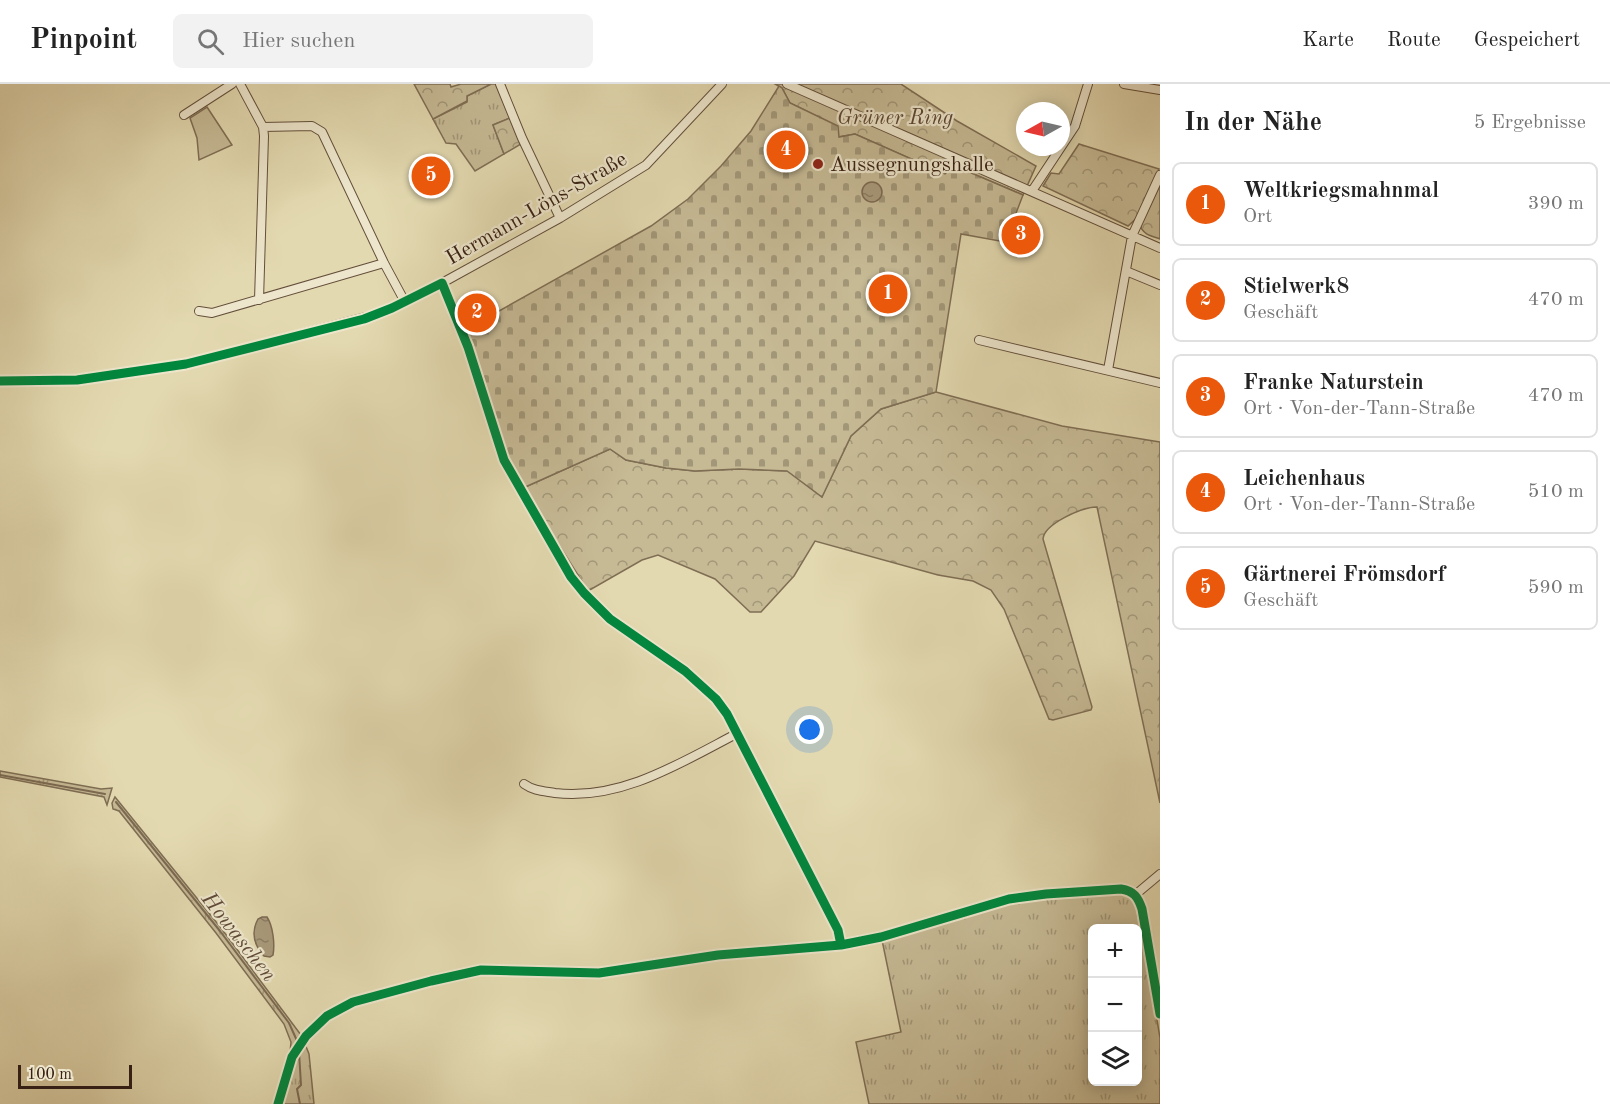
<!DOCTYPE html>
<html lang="de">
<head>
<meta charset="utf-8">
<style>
  :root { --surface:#fff; --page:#f2f2f2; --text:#222; --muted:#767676; --line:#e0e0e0; --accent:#ea580c }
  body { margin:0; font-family:"Old Standard TT",serif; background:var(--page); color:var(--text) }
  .controls { position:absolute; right:18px; bottom:18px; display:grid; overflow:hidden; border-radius:9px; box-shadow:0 3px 15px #0003 }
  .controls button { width:54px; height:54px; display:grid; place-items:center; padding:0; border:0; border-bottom:2px solid var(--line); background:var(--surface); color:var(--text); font:30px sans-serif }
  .compass { position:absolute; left:1016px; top:18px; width:54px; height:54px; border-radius:50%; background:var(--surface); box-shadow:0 3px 15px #0003; rotate:262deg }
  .scale { position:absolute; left:18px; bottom:15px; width:114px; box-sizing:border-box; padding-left:6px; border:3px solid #382114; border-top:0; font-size:16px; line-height:21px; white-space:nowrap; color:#382114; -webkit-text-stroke:4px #ede6cc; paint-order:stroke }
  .you { position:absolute; left:810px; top:646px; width:21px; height:21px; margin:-15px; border:4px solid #fff; border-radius:50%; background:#1a73e8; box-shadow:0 0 0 9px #1a73e833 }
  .badge { display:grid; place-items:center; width:39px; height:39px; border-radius:50%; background:var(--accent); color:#fff; font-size:20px; font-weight:700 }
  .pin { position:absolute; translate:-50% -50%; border:3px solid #fff; box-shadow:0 2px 6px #0006 }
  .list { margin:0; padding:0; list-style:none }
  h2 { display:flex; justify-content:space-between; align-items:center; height:78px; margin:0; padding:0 24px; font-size:26px }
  h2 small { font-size:20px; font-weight:400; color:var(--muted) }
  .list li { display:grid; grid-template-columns:39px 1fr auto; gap:18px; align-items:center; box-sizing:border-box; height:84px; margin:0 12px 12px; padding:0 12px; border:2px solid var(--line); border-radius:9px }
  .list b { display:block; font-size:22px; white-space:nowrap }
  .list p { margin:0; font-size:20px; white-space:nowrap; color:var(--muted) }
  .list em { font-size:20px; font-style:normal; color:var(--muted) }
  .icon { flex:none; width:33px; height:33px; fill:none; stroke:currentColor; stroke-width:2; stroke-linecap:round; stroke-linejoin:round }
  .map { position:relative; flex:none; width:1160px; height:1020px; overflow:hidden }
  header { display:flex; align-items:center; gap:36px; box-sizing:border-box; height:84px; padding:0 30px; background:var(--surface); border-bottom:2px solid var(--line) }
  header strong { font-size:28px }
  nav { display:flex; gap:33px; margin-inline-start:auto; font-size:21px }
  .search { width:420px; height:54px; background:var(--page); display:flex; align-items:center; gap:15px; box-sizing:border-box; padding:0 21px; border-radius:9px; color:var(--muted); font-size:22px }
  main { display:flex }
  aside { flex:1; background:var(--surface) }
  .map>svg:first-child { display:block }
  .grass { fill:url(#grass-tufts); stroke:#7f6e54; stroke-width:1.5; fill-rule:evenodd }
  .forest { fill:url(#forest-crowns); stroke:#7f6e54; stroke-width:1.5 }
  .cemetery { fill:url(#cemetery-stones); stroke:#7f6e54; stroke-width:1.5 }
  .park { fill:#c6ba95; stroke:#7f6e54; stroke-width:1.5 }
  .water { fill:url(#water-ripples); stroke:#7c6a52; stroke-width:1.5 }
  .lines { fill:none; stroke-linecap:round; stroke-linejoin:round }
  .stream { stroke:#7c6a52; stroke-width:2 }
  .minor-casing { stroke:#634f3b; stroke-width:10 }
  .minor { stroke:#ede6cc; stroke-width:8 }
  .cycleway-casing { stroke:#ede6cc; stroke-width:13 }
  .cycleway { stroke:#00873e; stroke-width:9 }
  .poi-dot { fill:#8f2418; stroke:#ede6cc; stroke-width:2 }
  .labels { text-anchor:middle; stroke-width:4.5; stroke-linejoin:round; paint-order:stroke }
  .park-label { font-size:21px; font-style:italic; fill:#5c4734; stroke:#ede6cc }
  .poi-label { font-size:21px; fill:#382114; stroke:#ede6cc; text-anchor:start }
  .street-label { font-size:21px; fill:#382114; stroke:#ede6cc }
  .water-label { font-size:22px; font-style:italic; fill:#604b38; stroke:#ede6cc }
</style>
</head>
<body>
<header>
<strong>Pinpoint</strong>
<div class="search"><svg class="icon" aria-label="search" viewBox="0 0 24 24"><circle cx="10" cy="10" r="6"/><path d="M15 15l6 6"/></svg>Hier suchen</div>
<nav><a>Karte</a><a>Route</a><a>Gespeichert</a></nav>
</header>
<main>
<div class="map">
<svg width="1160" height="1020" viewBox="0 0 1160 1020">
  <defs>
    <pattern id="grass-tufts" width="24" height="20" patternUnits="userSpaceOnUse" patternTransform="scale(1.5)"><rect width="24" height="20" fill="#c6ba95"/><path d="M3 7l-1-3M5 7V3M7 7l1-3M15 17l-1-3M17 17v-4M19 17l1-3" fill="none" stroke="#a29778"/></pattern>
    <pattern id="forest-crowns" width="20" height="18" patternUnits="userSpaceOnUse" patternTransform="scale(1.5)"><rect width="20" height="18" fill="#c6ba95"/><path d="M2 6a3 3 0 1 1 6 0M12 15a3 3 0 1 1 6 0" fill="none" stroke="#a29778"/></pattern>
    <pattern id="cemetery-stones" width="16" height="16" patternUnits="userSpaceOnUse" patternTransform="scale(1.5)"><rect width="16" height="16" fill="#c6ba95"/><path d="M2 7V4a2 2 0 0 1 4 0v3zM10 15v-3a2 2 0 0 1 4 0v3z" fill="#a29778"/></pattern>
    <pattern id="water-ripples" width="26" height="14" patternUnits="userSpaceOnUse" patternTransform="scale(1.5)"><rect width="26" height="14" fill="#a99a7b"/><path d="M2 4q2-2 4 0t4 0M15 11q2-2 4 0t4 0" fill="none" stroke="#8b7d64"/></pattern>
  </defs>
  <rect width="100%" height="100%" fill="#e3d9b0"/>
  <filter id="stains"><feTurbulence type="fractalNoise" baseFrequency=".00333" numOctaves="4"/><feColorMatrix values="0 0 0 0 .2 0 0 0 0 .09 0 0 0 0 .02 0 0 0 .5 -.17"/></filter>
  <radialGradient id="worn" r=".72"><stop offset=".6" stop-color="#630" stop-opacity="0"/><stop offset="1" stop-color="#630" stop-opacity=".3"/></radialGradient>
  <path class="grass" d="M 491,0 L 496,0 L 510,34 L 493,41 L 504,70 L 475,87 L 456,60 L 446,59 L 433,35 L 467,18 L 467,12 Z
    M 0,687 L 101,705 L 112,704 L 107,721 L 104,713 L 0,693 Z
    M 115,713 L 221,844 L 301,951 L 301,954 L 290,969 L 291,958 L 284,940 L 216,849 L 119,727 L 113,725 L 112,719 Z
    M 1120,808 C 1132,810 1134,816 1139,827 L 1160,954 L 1160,1020 L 869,1020 L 856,958 L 901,948 L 882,856 L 1008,819 L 1046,813 ZM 1092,844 L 1138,844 L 1138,998 L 1092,998 Z
    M 305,960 L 309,970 L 314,1020 L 281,1020 L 294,975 Z"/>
  <path class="forest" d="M 414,0 L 450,0 L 451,3 L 461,0 L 491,0 L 467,12 L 467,17 L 433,35 Z
    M 775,0 L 901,0 L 957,37 L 1036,82 L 1023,111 L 955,82 L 945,90 L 855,50 L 838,53 L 837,42 L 790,19 L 782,4 Z
    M 510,34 L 521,60 L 504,70 L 493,41 Z
    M 1079,60 L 1159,85 L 1141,130 L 1128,142 L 1043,102 L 1051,89 L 1059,90 Z
    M 1160,97 L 1160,155 C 1152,152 1143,151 1140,141 Z
    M 936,308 L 1062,342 L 1160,358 L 1160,719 L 1097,423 C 1082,423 1044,440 1043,455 L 1092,623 L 1091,626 L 1053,636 L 1049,635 L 1004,525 L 991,506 L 973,497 L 938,491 L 815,457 L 794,492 L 761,528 L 750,528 L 715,495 L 658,471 L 642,476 L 588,507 L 523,404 L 610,365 L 626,376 L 666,384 L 695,387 L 739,385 L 788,387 L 822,412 L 851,352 L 881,325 Z"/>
  <path class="cemetery" d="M 779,2 L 782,4 L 790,19 L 838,42 L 839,53 L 855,50 L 945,90 L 955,82 L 1023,111 L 1005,158 L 961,150 L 936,308 L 881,325 L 851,352 L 822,413 L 787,387 L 739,385 L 695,387 L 666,384 L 626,376 L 610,365 L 523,404 C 495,359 484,306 470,255 L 465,246 L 651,142 L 688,115 L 721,82 L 751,47 Z"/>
  <path class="park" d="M 207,23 L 232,61 L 199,76 L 197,54 L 190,34 Z"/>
  <path class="water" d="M862 108a10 10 0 1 1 20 0a10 10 0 1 1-20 0Z
    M 262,833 L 267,833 C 273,842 275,860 273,871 L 270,873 L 264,872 C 254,861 251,848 258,835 Z"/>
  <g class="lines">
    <path class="stream" d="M 0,691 L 105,710
      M 116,718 L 220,847 L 289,939 L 298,959
      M 299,968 L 301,1001 L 297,1005 L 300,1020"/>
    <g class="minor-casing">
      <path id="minor" d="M 240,0 L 263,43 L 264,52 L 259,216
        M 500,0 L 522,54 L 560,134
        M 787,0 L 1160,164
        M 1124,0 L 1160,6
        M 184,31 L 232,0
        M 263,43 L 312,42 L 322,48 L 384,179 L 405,218
        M 1032,107 L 1075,42 L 1088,0
        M 1126,187 L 1160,201
        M 442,199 L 468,263 L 504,376 L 571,493 L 584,509 L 610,535 L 685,587 L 716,615 L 727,630 L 838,846 L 841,861
        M 199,227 L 212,229 L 384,179
        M 979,256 L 1160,299
        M 1108,286 L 1132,152 L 1160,91
        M 0,297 L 77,296 L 186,280 L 381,229 L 442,199 L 560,134 L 646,81 L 722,0
        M 524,700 C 534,707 543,707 555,709 C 621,717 682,678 738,649
        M 1135,811 L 1160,790
        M 278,1020 L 292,973 L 306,952 L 327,932 L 353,918 L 431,897 L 481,886 L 599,889 L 718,871 L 841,861 L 881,853 L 1009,815 L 1046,810 L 1121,805 C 1134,807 1138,813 1142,825 L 1160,930"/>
    </g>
    <use href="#minor" class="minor"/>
    <g class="cycleway-casing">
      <path id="cycleway" d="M 0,297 L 77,296 L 186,280 L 364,235 L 392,224 L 442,199 L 468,263 L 504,376 L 571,493 L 584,509 L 610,535 L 685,587 L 716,615 L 727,630 L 838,846 L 841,861
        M 278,1020 L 292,973 L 306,952 L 327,932 L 353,918 L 431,897 L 481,886 L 599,889 L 718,871 L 841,861 L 881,853 L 1009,815 L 1046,810 L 1121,805 C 1134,807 1138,813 1142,825 L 1160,930"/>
    </g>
    <use href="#cycleway" class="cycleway"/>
  </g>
  <circle class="poi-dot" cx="818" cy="80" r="6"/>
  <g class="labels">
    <g class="park-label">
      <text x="895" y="40">Grüner Ring</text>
    </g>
    <g class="poi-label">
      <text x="830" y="87">Aussegnungshalle</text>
    </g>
    <g class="street-label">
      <text transform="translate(536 124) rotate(-30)" y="7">Hermann-Löns-Straße</text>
    </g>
    <g class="water-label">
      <text transform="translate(240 852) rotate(52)" y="8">Howaschen</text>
    </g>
  </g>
  <rect width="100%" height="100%" filter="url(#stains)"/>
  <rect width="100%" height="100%" fill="url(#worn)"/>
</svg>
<div class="controls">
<button>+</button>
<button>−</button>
<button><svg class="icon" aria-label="layers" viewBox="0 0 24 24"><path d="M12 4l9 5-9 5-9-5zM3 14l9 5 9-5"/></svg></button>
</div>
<svg class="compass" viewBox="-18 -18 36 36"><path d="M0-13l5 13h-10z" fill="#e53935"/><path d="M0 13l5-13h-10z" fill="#767676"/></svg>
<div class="scale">100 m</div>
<div class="you"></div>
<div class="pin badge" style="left:888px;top:210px">1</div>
<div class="pin badge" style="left:477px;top:229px">2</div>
<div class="pin badge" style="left:1021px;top:151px">3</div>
<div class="pin badge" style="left:786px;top:66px">4</div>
<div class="pin badge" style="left:431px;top:92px">5</div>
</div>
<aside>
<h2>In der Nähe<small>5 Ergebnisse</small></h2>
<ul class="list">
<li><span class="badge">1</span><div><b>Weltkriegsmahnmal</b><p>Ort</p></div><em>390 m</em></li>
<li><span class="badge">2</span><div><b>Stielwerk8</b><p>Geschäft</p></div><em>470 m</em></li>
<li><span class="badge">3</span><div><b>Franke Naturstein</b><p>Ort · Von-der-Tann-Straße</p></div><em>470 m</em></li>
<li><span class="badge">4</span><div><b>Leichenhaus</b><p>Ort · Von-der-Tann-Straße</p></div><em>510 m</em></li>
<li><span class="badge">5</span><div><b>Gärtnerei Frömsdorf</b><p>Geschäft</p></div><em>590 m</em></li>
</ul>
</aside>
</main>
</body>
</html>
